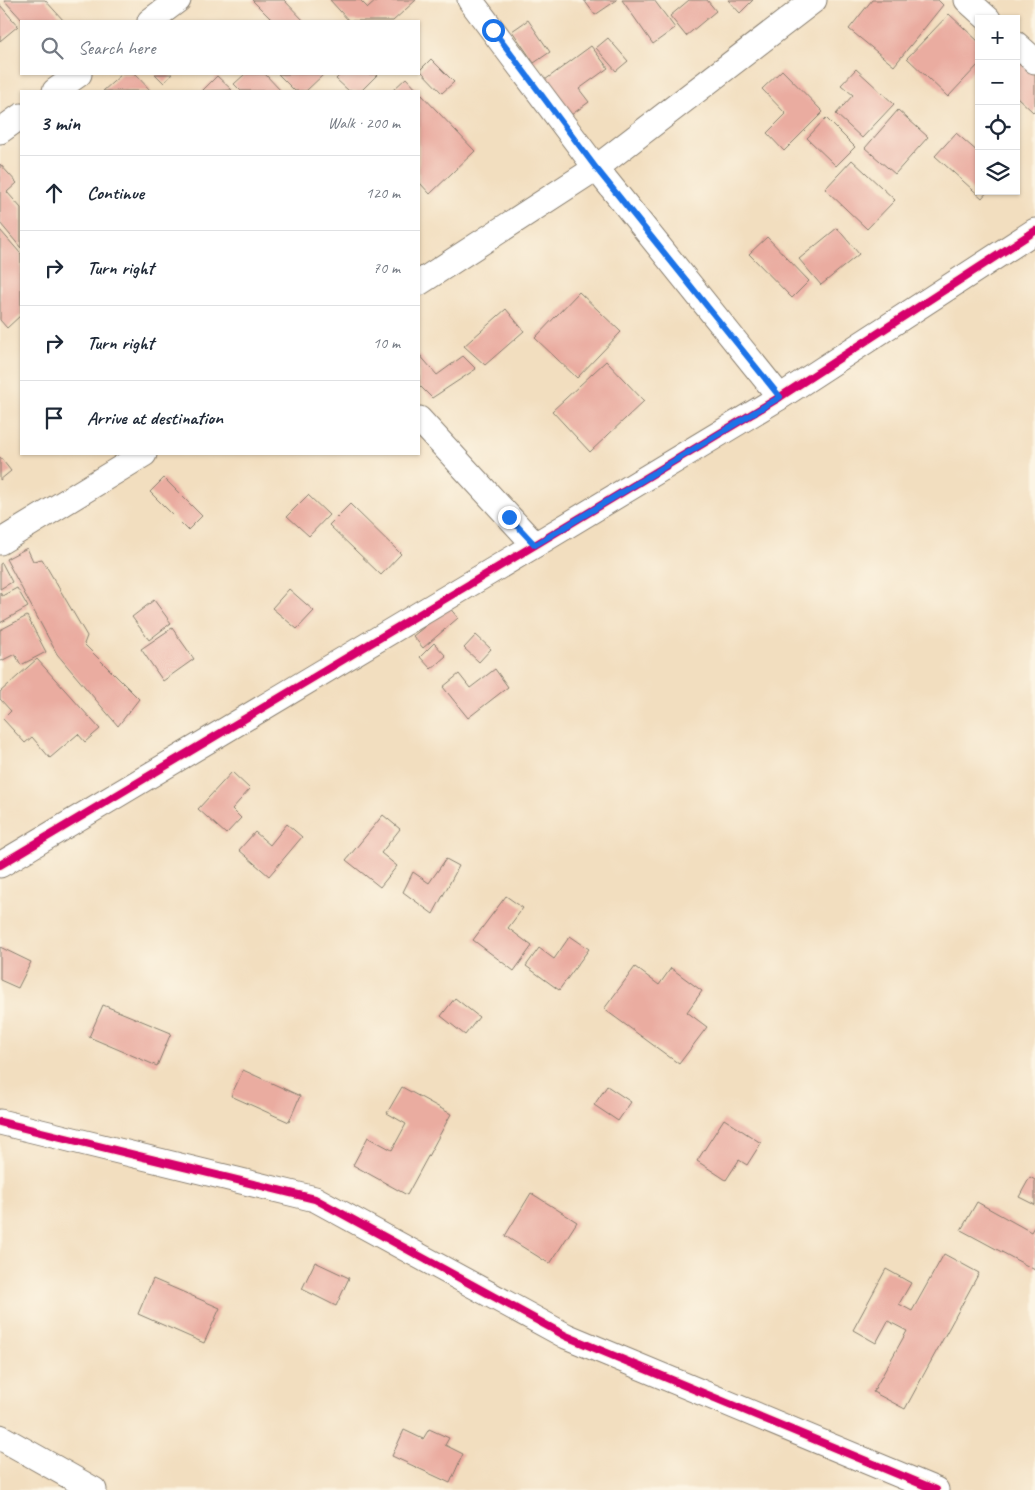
<!DOCTYPE html>
<html lang="en">
<head>
<meta charset="utf-8">
<style>
  :root { --surface:#fff; --page:#f6f6f7; --text:#1f2937; --muted:#747a83; --line:#e0e1e3 }
  body { margin:0; font-family:Caveat,sans-serif; background:var(--page); color:var(--text) }
  .controls { position:absolute; right:15px; top:15px; display:grid; overflow:hidden; border-radius:0px; box-shadow:0 1px 4px #0004 }
  .controls button { width:45px; height:45px; display:grid; place-items:center; padding:0; border:0; border-bottom:1px solid var(--line); background:var(--surface); color:var(--text); font:25px sans-serif }
  .stop { position:absolute; width:15px; height:15px; margin:-11px; border:4px solid #1a73e8; border-radius:50%; background:#fff }
  .stop.end { background:#1a73e8; border-color:#fff; box-shadow:0 1px 5px #0008 }
  .list { margin:0; padding:0; list-style:none }
  h2 { display:flex; justify-content:space-between; align-items:center; height:65px; margin:0; padding:0 20px; font-size:21px }
  h2 small { font-size:16px; font-weight:400; color:var(--muted) }
  .list li { display:grid; grid-template-columns:32px 1fr auto; gap:15px; align-items:center; box-sizing:border-box; height:75px; padding:0 20px; border-top:1px solid var(--line) }
  .list b { display:block; font-size:19px; white-space:nowrap }
  .list em { font-size:16px; font-style:normal; color:var(--muted) }
  .icon { flex:none; width:28px; height:28px; fill:none; stroke:currentColor; stroke-width:2; stroke-linecap:round; stroke-linejoin:round }
  .map { position:relative; flex:none; width:1035px; height:1490px; overflow:hidden }
  .search { position:absolute; background:var(--surface); box-shadow:0 1px 4px #0004; left:20px; top:20px; width:400px; height:55px; display:flex; align-items:center; gap:12px; box-sizing:border-box; padding:0 18px; border-radius:0px; color:var(--muted); font-size:19px }
  .panel { position:absolute; background:var(--surface); box-shadow:0 1px 4px #0004; left:20px; top:90px; width:400px; height:365px; border-radius:0px }
  .map>svg:first-child { display:block }
  .building { fill:#eaaca0 }
  .lines { fill:none; stroke-linecap:round; stroke-linejoin:round }
  .street-casing { stroke:#877d6e; stroke-width:27 }
  .street { stroke:#fff; stroke-width:25 }
  .cycleway-casing { stroke:#fcf5e5; stroke-width:11 }
  .cycleway { stroke:#d6006c; stroke-width:8 }
  .route { stroke:#1a73e8; stroke-width:6 }
</style>
</head>
<body>
<div class="map">
<svg width="1035" height="1490" viewBox="0 0 1035 1490">
  <rect width="100%" height="100%" fill="#fcf5e5"/>
  <filter id="ink" filterUnits="userSpaceOnUse"><feTurbulence type="fractalNoise" baseFrequency=".02" numOctaves="2"/><feDisplacementMap in="SourceGraphic" scale="10" xChannelSelector="R" yChannelSelector="G"/><feConvolveMatrix kernelMatrix="1 2 1 2 8 2 1 2 1" color-interpolation-filters="sRGB"/></filter>
  <filter id="wash" filterUnits="userSpaceOnUse"><feTurbulence type="fractalNoise" baseFrequency=".0096" numOctaves="4" result="noise"/><feDisplacementMap in="SourceGraphic" scale="20" xChannelSelector="R" yChannelSelector="G"/><feGaussianBlur stdDeviation="1.12" result="paint"/><feColorMatrix in="noise" values="0 0 0 0 0 0 0 0 0 0 0 0 0 0 0 0 0 1.4 0 .05"/><feComposite in="paint" operator="in"/></filter>
  <g filter="url(#wash)">
    <rect width="100%" height="100%" fill="#f2debf"/>
    <g id="blocks">
      <path class="building" d="M 4,0 L 45,0 L 64,21 L 23,21 Z
        M 252,0 L 284,0 L 304,21 L 273,21 Z
        M 330,0 L 360,0 L 368,8 L 377,0 L 416,0 L 393,21 L 349,21 Z
        M 584,0 L 617,0 L 595,15 Z
        M 622,0 L 654,0 L 675,28 L 653,44 Z
        M 689,0 L 707,0 L 716,11 L 686,36 L 670,16 Z
        M 728,0 L 753,0 L 740,13 Z
        M 872,0 L 938,0 L 943,5 L 894,66 L 849,29 Z
        M 0,5 L 18,26 L 0,41 Z
        M 949,14 L 979,42 L 979,64 L 948,97 L 907,58 Z
        M 528,20 L 550,52 L 534,63 L 512,31 Z
        M 608,38 L 628,61 L 616,71 L 596,48 Z
        M 591,46 L 608,68 L 579,89 L 589,102 L 571,115 L 545,80 Z
        M 1016,57 L 1035,74 L 1035,110 L 1033,112 L 1016,96 Z
        M 431,59 L 454,82 L 442,93 L 420,70 Z
        M 856,69 L 894,104 L 862,138 L 836,114 L 853,95 L 841,85 Z
        M 782,70 L 823,112 L 784,151 L 767,133 L 786,114 L 762,89 Z
        M 122,74 L 135,74 L 151,91 L 103,91 Z
        M 155,74 L 172,74 L 164,83 Z
        M 245,74 L 265,74 L 281,91 L 241,91 L 234,84 Z
        M 278,74 L 324,74 L 306,91 L 295,91 Z
        M 341,74 L 378,74 L 361,91 L 349,91 L 336,79 Z
        M 217,76 L 232,90 L 202,91 Z
        M 406,78 L 418,91 L 392,91 Z
        M 419,92 L 475,151 L 430,194 L 419,182 Z
        M 898,110 L 928,137 L 895,174 L 865,148 Z
        M 826,118 L 855,147 L 836,166 L 807,138 Z
        M 956,133 L 979,153 L 979,191 L 988,191 L 982,198 L 935,156 Z
        M 852,160 L 895,200 L 867,229 L 825,189 Z
        M 0,164 L 17,183 L 7,192 L 21,208 L 21,248 L 0,223 Z
        M 837,228 L 859,254 L 821,285 L 799,259 Z
        M 0,230 L 21,254 L 21,315 L 7,328 L 0,320 Z
        M 767,237 L 809,281 L 792,298 L 749,254 Z
        M 579,292 L 621,332 L 577,378 L 535,338 Z
        M 506,309 L 524,331 L 485,365 L 464,346 Z
        M 419,354 L 437,375 L 463,356 L 476,369 L 432,398 L 419,385 Z
        M 606,361 L 644,401 L 590,452 L 552,411 Z
        M 0,457 L 11,471 L 0,480 Z
        M 164,478 L 202,516 L 188,530 L 150,492 Z
        M 308,495 L 329,515 L 309,536 L 287,516 Z
        M 350,504 L 401,554 L 381,575 L 329,525 Z
        M 27,548 L 33,561 L 42,559 L 87,636 L 84,644 L 139,699 L 118,726 L 57,654 L 6,559 Z
        M 2,563 L 12,582 L 0,589 L 0,564 Z
        M 17,588 L 28,607 L 0,623 L 0,592 L 2,596 Z
        M 289,589 L 314,611 L 297,629 L 272,608 Z
        M 154,600 L 171,623 L 149,640 L 132,617 Z
        M 449,607 L 458,618 L 423,648 L 413,636 Z
        M 27,616 L 46,652 L 21,665 L 15,654 L 1,661 L 0,658 L 0,630 Z
        M 172,628 L 194,659 L 163,681 L 141,649 Z
        M 476,635 L 491,649 L 479,662 L 464,648 Z
        M 434,643 L 446,656 L 431,669 L 420,657 Z
        M 37,659 L 100,729 L 85,742 L 78,734 L 50,758 L 32,737 L 25,743 L 3,719 L 11,711 L 0,699 L 0,692 Z
        M 495,669 L 508,687 L 468,718 L 443,687 L 459,674 L 470,688 Z
        M 232,772 L 250,789 L 232,809 L 241,818 L 226,834 L 198,809 Z
        M 383,815 L 400,829 L 381,853 L 397,866 L 380,887 L 346,860 Z
        M 287,824 L 302,837 L 269,876 L 239,850 L 255,832 L 270,845 Z
        M 446,859 L 459,866 L 433,914 L 403,892 L 413,872 L 429,883 Z
        M 506,896 L 523,908 L 508,928 L 532,946 L 514,971 L 473,940 Z
        M 570,936 L 589,949 L 559,990 L 526,966 L 539,948 L 554,959 Z
        M 0,947 L 31,962 L 18,988 L 0,980 Z
        M 635,967 L 659,985 L 671,968 L 702,991 L 687,1012 L 707,1027 L 679,1064 L 604,1009 Z
        M 455,998 L 479,1017 L 465,1035 L 441,1016 Z
        M 103,1005 L 171,1033 L 157,1066 L 89,1037 Z
        M 243,1070 L 300,1096 L 289,1122 L 231,1096 Z
        M 607,1086 L 631,1102 L 618,1121 L 594,1105 Z
        M 402,1087 L 451,1114 L 407,1195 L 353,1165 L 368,1137 L 392,1150 L 406,1124 L 387,1113 Z
        M 724,1119 L 761,1143 L 747,1165 L 739,1160 L 726,1180 L 697,1161 Z
        M 1030,1177 L 1035,1180 L 1035,1205 L 1019,1197 Z
        M 531,1193 L 577,1222 L 550,1264 L 505,1236 Z
        M 977,1202 L 1031,1232 L 1035,1225 L 1035,1270 L 961,1230 Z
        M 944,1254 L 979,1273 L 905,1409 L 873,1392 L 907,1331 L 888,1321 L 876,1343 L 853,1330 L 886,1269 L 911,1283 L 899,1304 L 912,1311 Z
        M 315,1262 L 349,1278 L 336,1306 L 302,1289 Z
        M 153,1279 L 220,1308 L 204,1343 L 138,1314 Z
        M 429,1429 L 449,1438 L 445,1445 L 463,1454 L 450,1483 L 392,1456 L 404,1430 L 423,1439 Z"/>
    </g>
  </g>
  <g filter="url(#ink)">
    <use href="#blocks" fill-opacity="0" stroke="#877d6e" stroke-width="1"/>
    <g class="lines">
      <g class="street-casing">
        <path id="street" d="M 470,0 L 596,168 L 780,397
          M 967,0 L 988,19
          M 150,21 L 178,0
          M 1016,44 L 1035,61
          M 55,91 L 79,74
          M 0,131 L 21,116
          M 419,283 L 596,168 L 814,0
          M 419,419 L 535,545
          M 0,542 L 144,454
          M 0,865 L 535,545 L 780,397 L 1035,231
          M 0,1122 L 315,1199 L 566,1336 L 936,1490
          M 0,1437 L 94,1490"/>
      </g>
      <use href="#street" class="street"/>
      <g class="cycleway-casing">
        <path id="cycleway" d="M 0,865 L 535,545 L 780,397 L 1035,231
          M 0,1122 L 315,1199 L 566,1336 L 936,1490"/>
      </g>
      <use href="#cycleway" class="cycleway"/>
    </g>
  </g>
  <g class="lines" filter="url(#ink)">
    <path class="route" d="M 493,30 L 596,168 L 780,397 L 535,545 L 509,517"/>
  </g>
</svg>
<div class="controls">
<button>+</button>
<button>−</button>
<button><svg class="icon" aria-label="locate" viewBox="0 0 24 24"><circle cx="12" cy="12" r="6"/><path d="M12 2v4M12 18v4M2 12h4M18 12h4"/></svg></button>
<button><svg class="icon" aria-label="layers" viewBox="0 0 24 24"><path d="M12 4l9 5-9 5-9-5zM3 14l9 5 9-5"/></svg></button>
</div>
<div class="stop" style="left:493px;top:30px"></div>
<div class="stop end" style="left:509px;top:517px"></div>
<div class="search"><svg class="icon" aria-label="search" viewBox="0 0 24 24"><circle cx="10" cy="10" r="6"/><path d="M15 15l6 6"/></svg>Search here</div>
<section class="panel">
<h2>3 min<small>Walk · 200 m</small></h2>
<ul class="list">
<li><svg class="icon" aria-label="ahead" viewBox="0 0 24 24"><path d="M12 20V5M6 11l6-6 6 6"/></svg><div><b>Continue</b></div><em>120 m</em></li>
<li><svg class="icon" aria-label="right" viewBox="0 0 24 24"><path d="M7 20v-9h11M14 6l5 5-5 5"/></svg><div><b>Turn right</b></div><em>70 m</em></li>
<li><svg class="icon" aria-label="right" viewBox="0 0 24 24"><path d="M7 20v-9h11M14 6l5 5-5 5"/></svg><div><b>Turn right</b></div><em>10 m</em></li>
<li><svg class="icon" aria-label="arrive" viewBox="0 0 24 24"><path d="M6 21V4h12l-3 4 3 4H6"/></svg><div><b>Arrive at destination</b></div></li>
</ul>
</section>
</div>
</body>
</html>
